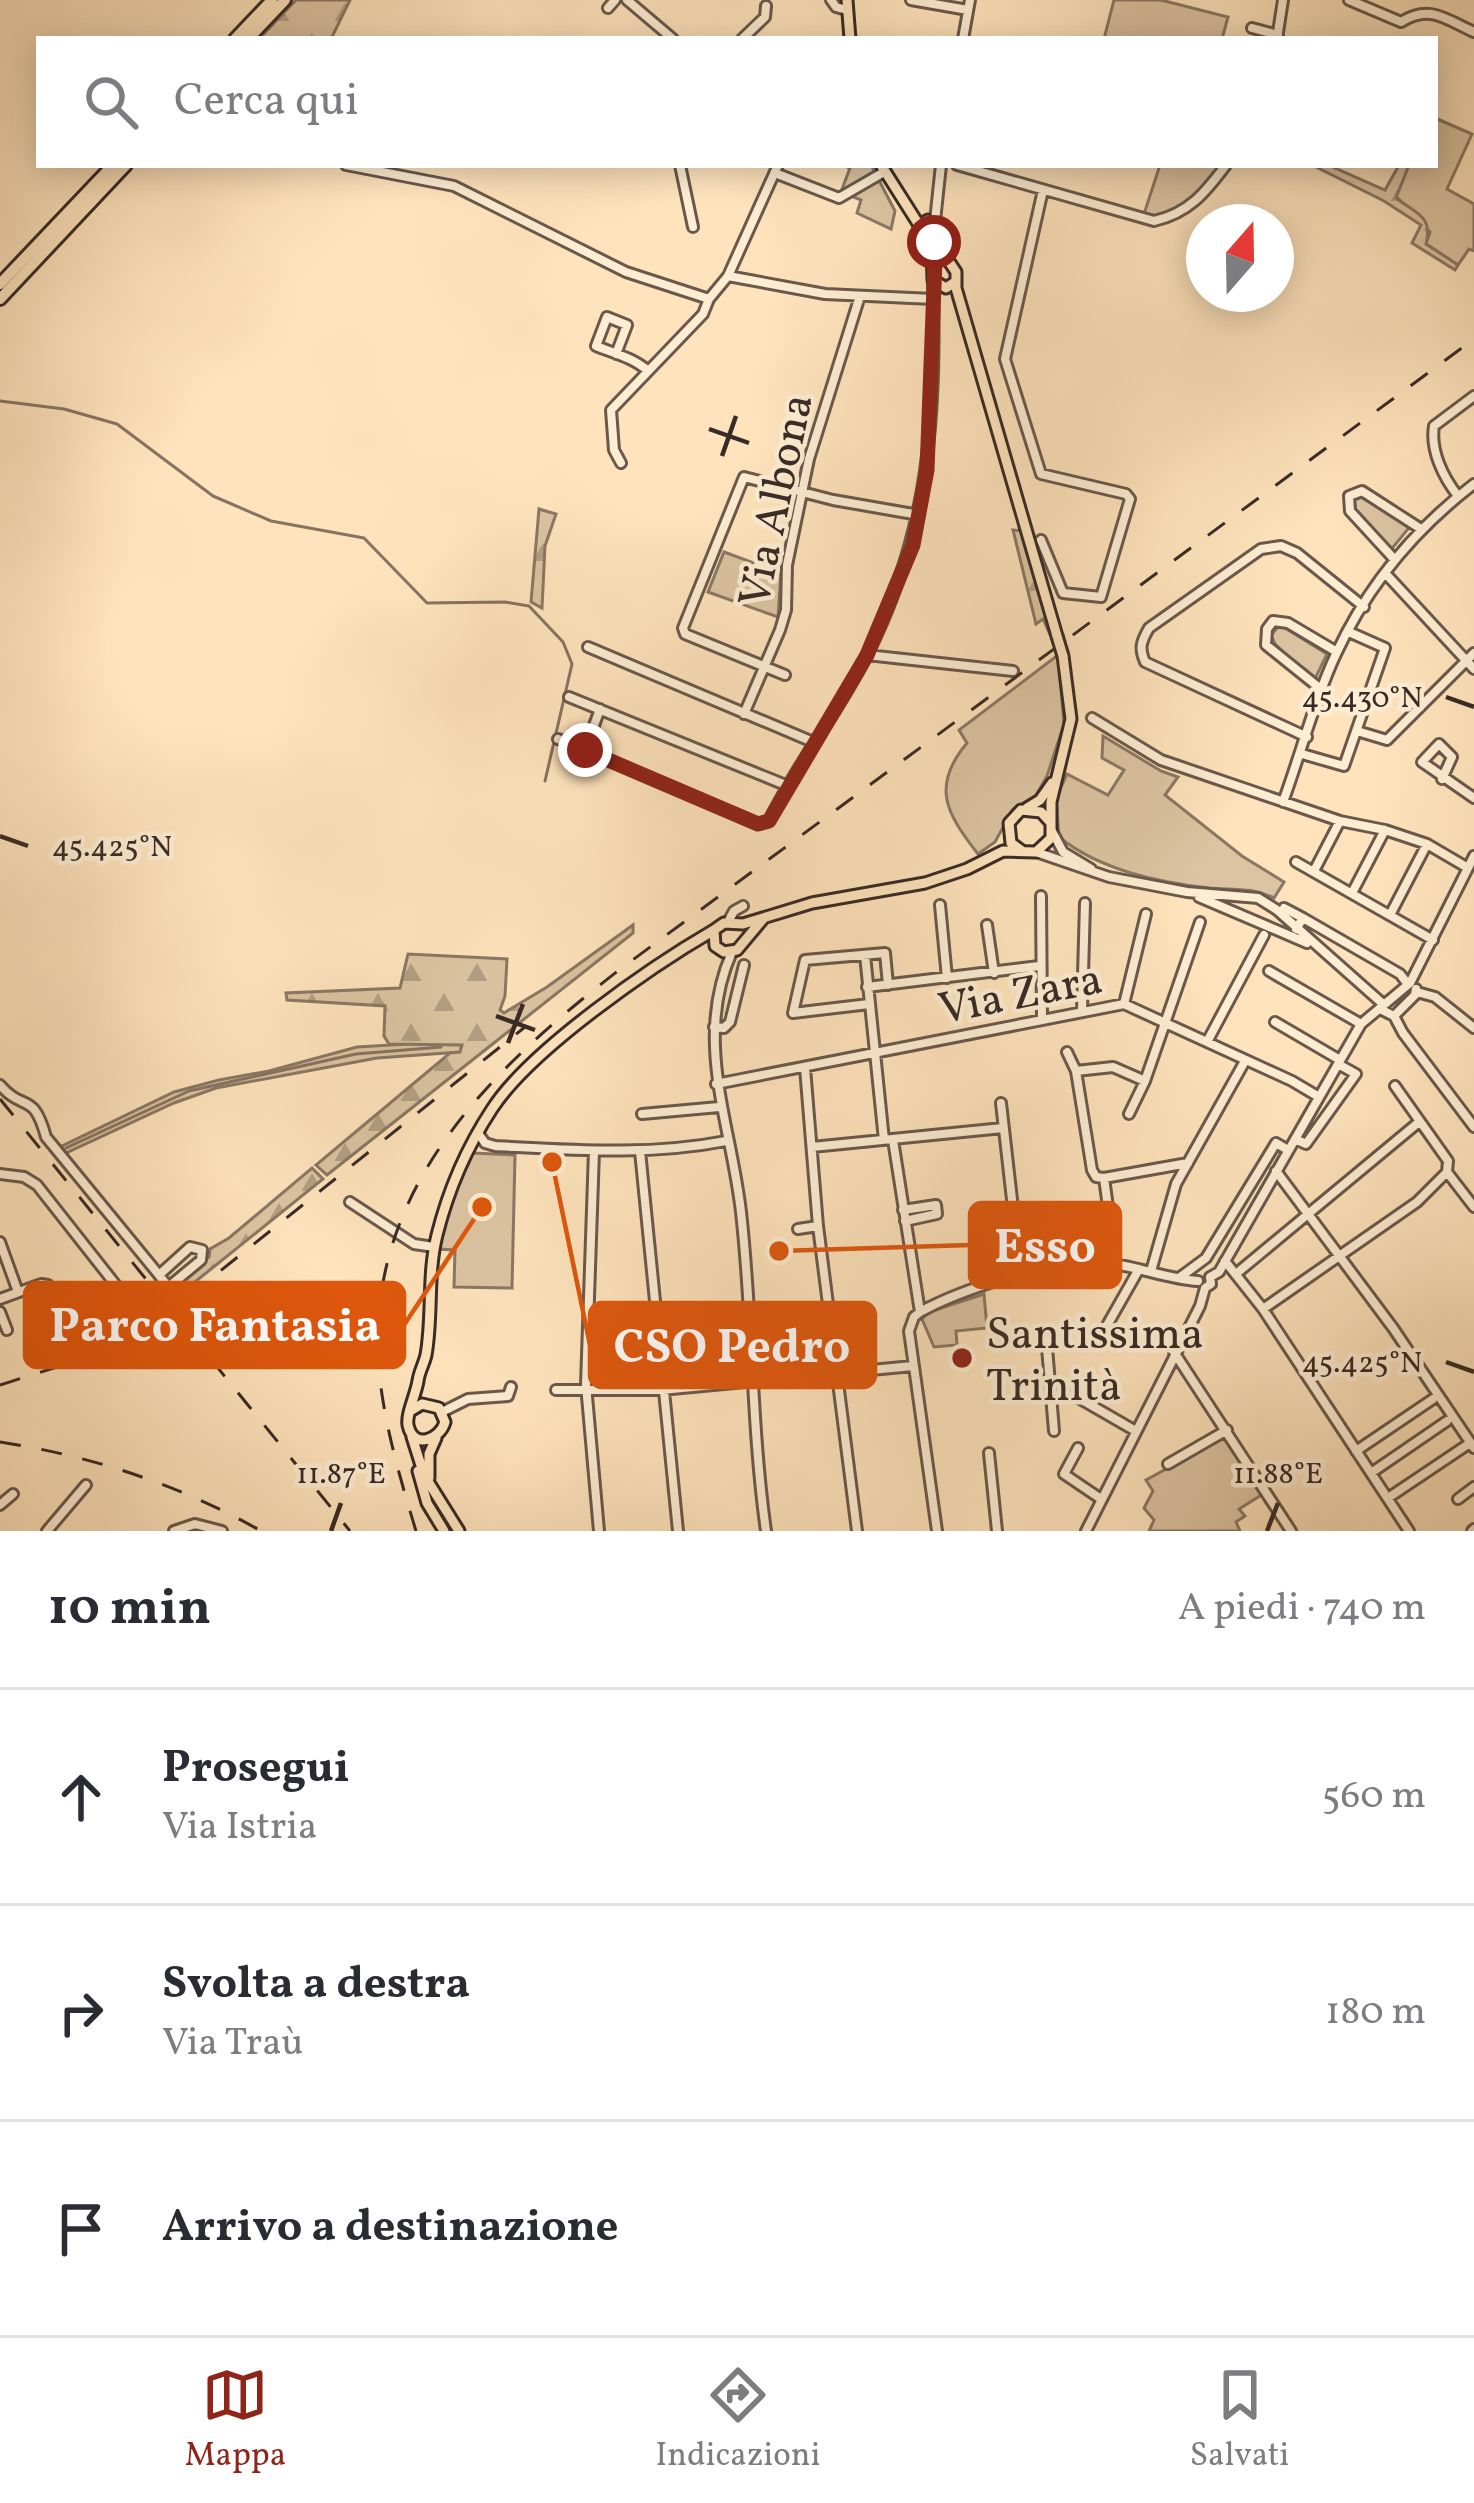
<!DOCTYPE html>
<html lang="it">
<head>
<meta charset="utf-8">
<style>
  :root { --surface:#fff; --page:#f2f2f3; --text:#2b2b33; --muted:#7c7c81; --line:#e1e1e2; --accent:#8f2418 }
  body { margin:0; font-family:Vollkorn,serif; background:var(--page); color:var(--text) }
  .compass { position:absolute; left:1186px; top:204px; width:108px; height:108px; border-radius:50%; background:var(--surface); box-shadow:0 6px 30px #0003; rotate:20deg }
  .stop { position:absolute; width:36px; height:36px; margin:-27px; border:9px solid #8f2418; border-radius:50%; background:#fff }
  .stop.end { background:#8f2418; border-color:#fff; box-shadow:0 3px 12px #0008 }
  .list { margin:0; padding:0; list-style:none }
  h2 { display:flex; justify-content:space-between; align-items:center; height:156px; margin:0; padding:0 48px; font-size:51px }
  h2 small { font-size:39px; font-weight:400; color:var(--muted) }
  .list li { display:grid; grid-template-columns:78px 1fr auto; gap:36px; align-items:center; box-sizing:border-box; height:216px; padding:0 48px; border-top:3px solid var(--line) }
  .list b { display:block; font-size:45px; white-space:nowrap }
  .list p { margin:0; font-size:39px; white-space:nowrap; color:var(--muted) }
  .list em { font-size:39px; font-style:normal; color:var(--muted) }
  .icon { flex:none; width:66px; height:66px; fill:none; stroke:currentColor; stroke-width:2; stroke-linecap:round; stroke-linejoin:round }
  .map { position:relative; flex:none; width:1474px; height:1531px; overflow:hidden }
  .search { position:absolute; background:var(--surface); box-shadow:0 6px 30px #0003; left:36px; right:36px; top:36px; height:132px; display:flex; align-items:center; gap:30px; box-sizing:border-box; padding:0 42px; border-radius:0px; color:var(--muted); font-size:45px }
  .sheet { height:804px; background:var(--surface) }
  nav { display:flex; justify-content:space-around; align-items:center; box-sizing:border-box; height:168px; border-top:3px solid var(--line); background:var(--surface); font-size:33px; color:var(--muted) }
  nav a { display:grid; justify-items:center; gap:6px }
  nav .on { color:var(--accent) }
  .map>svg:first-child { display:block }
  .green { fill:#dcc4a2; stroke:#8a7764; stroke-width:3 }
  .forest { fill:url(#forest-firs); stroke:#8a7764; stroke-width:3 }
  .lines { fill:none; stroke-linecap:round; stroke-linejoin:round }
  .stream { stroke:#877361; stroke-width:3 }
  .minor-tunnel { stroke:#d6be9e; stroke-width:8; stroke-dasharray:8 4; stroke-linecap:butt }
  .minor-casing { stroke:#6a584b; stroke-width:14 }
  .major-casing { stroke:#382a25; stroke-width:15 }
  .highway-casing { stroke:#382a25; stroke-width:16 }
  .minor { stroke:#feedd3; stroke-width:8 }
  .major { stroke:#fee3bc; stroke-width:9 }
  .highway { stroke:#fee3bc; stroke-width:10 }
  .rail { stroke:#382a25; stroke-width:3; stroke-dasharray:21 21; stroke-linecap:butt }
  .major-bridge-casing { stroke:#382a25; stroke-width:15; stroke-linecap:butt }
  .major-bridge { stroke:#fee3bc; stroke-width:9 }
  .route { stroke:#8f2418; stroke-width:15 }
  .ticks { fill:none; stroke:#382a25; stroke-width:4.5 }
  .poi-dot { fill:#8f2418; stroke:#feedd3; stroke-width:4.5 }
  .labels { text-anchor:middle; stroke-width:9; stroke-linejoin:round; paint-order:stroke }
  .street-label { font-size:45px; fill:#382a25; stroke:#feedd3 }
  .poi-label { font-size:45px; fill:#382a25; stroke:#feedd3; text-anchor:start }
  .ticks-label { font-size:30px; text-anchor:middle; fill:#382a25; stroke:#feedd3; stroke-width:9; stroke-linejoin:round; paint-order:stroke }
  .leader { fill:none; stroke:#df570d; stroke-width:4.5 }
  .callout-dot { fill:#df570d; stroke:#feedd3; stroke-width:4.5 }
  .callout { fill:#df570d; stroke:#df570d; stroke-width:4.5 }
  .callout-label { font-size:48px; text-anchor:middle; font-weight:bold; fill:#fff }
</style>
</head>
<body>
<div class="map">
<svg width="1474" height="1531" viewBox="0 0 1474 1531">
  <defs>
    <pattern id="forest-firs" width="22" height="20" patternUnits="userSpaceOnUse" patternTransform="scale(3)"><rect width="22" height="20" fill="#dcc4a2"/><path d="M5 1l3.5 6h-7zM16 11l3.5 6h-7z" fill="#b39f84"/></pattern>
  </defs>
  <rect width="100%" height="100%" fill="#fee3bc"/>
  <filter id="stains"><feTurbulence type="fractalNoise" baseFrequency=".00167" numOctaves="4"/><feColorMatrix values="0 0 0 0 .2 0 0 0 0 .09 0 0 0 0 .02 0 0 0 .5 -.17"/></filter>
  <radialGradient id="worn" r=".72"><stop offset=".6" stop-color="#630" stop-opacity="0"/><stop offset="1" stop-color="#630" stop-opacity=".3"/></radialGradient>
  <path class="green" d="M 1114,0 L 1161,0 L 1228,17 L 1222,39 L 1104,39 Z
    M 1435,118 L 1472,134 L 1447,189 L 1474,204 L 1474,251 L 1469,249 L 1458,265 L 1426,244 L 1430,232 L 1395,195 L 1409,165 L 1435,165 Z
    M 842,165 L 871,165 L 895,211 L 891,229 L 857,213 L 861,200 L 841,192 L 850,168 Z
    M 1160,165 L 1224,165 C 1196,202 1187,212 1142,220 Z
    M 1362,497 L 1412,524 L 1390,551 L 1356,512 L 1354,500 Z
    M 724,552 L 781,573 L 778,617 L 708,592 Z
    M 1280,625 L 1327,654 L 1314,681 L 1275,644 L 1271,635 Z
    M 1058,655 L 1064,724 L 1047,776 L 1035,797 L 1013,809 L 995,842 L 978,854 C 947,814 930,787 967,743 L 959,730 Z
    M 1103,736 L 1161,771 L 1178,777 L 1165,795 L 1242,856 L 1284,882 L 1274,898 C 1253,887 1232,890 1209,888 C 1157,882 1100,870 1059,837 L 1056,798 L 1067,774 L 1108,795 L 1124,770 L 1102,758 Z
    M 442,1042 L 462,1044 L 460,1052 L 377,1058 L 216,1088 L 174,1103 L 66,1153 L 60,1147 L 174,1092 L 219,1080 L 269,1071 L 357,1047 Z
    M 473,1153 L 515,1155 L 512,1288 L 454,1287 L 455,1250 L 438,1249 L 454,1194 Z
    M 984,1294 L 987,1328 L 956,1331 L 957,1345 L 934,1347 L 922,1319 L 929,1312 Z
    M 1225,1437 L 1263,1494 L 1239,1509 L 1245,1516 L 1236,1522 L 1240,1531 L 1149,1531 L 1154,1520 L 1144,1508 L 1153,1491 L 1146,1480 Z"/>
  <path class="forest" d="M 296,0 L 350,0 L 331,39 L 259,39 Z
    M 1312,165 L 1328,165 L 1385,190 L 1399,165 L 1409,165 L 1396,198 C 1417,214 1433,216 1426,244 L 1458,265 L 1455,270 L 1412,243 L 1421,225 L 1384,201 Z
    M 539,509 L 556,514 L 545,546 L 542,608 L 531,602 Z
    M 1013,530 L 1023,531 L 1055,646 L 1043,619 L 1036,624 Z
    M 633,925 L 633,933 L 327,1175 L 316,1165 L 450,1053 L 460,1052 L 462,1045 L 389,1044 L 384,1036 L 385,1006 L 287,1000 L 286,993 L 400,988 L 408,954 L 507,959 L 505,996 L 500,1010 L 504,1013 L 547,987 Z
    M 312,1168 L 323,1179 L 175,1298 L 168,1289 L 209,1257 L 210,1249 L 229,1238 Z"/>
  <g class="lines">
    <path class="stream" d="M 0,401 L 64,409 L 117,424 L 213,496 L 271,521 L 364,538 L 427,603 L 505,602 L 529,606 L 563,642 L 572,664 L 545,781
      M 66,1148 L 189,1091 L 356,1054 L 441,1047"/>
    <path class="minor-tunnel" d="M 149,1300 L 172,1284"/>
    <g class="minor-casing">
      <path id="minor" d="M 627,0 L 673,39
        M 831,0 L 836,7 L 847,10
        M 911,0 L 968,10
        M 1349,0 L 1401,22 C 1430,4 1445,19 1474,32
        M 608,8 L 615,0
        M 1252,28 L 1278,35
        M 742,39 L 765,17 L 766,6
        M 963,39 L 970,0
        M 1277,39 L 1283,0
        M 346,165 L 454,186 L 626,272 L 709,299
        M 680,165 L 693,227
        M 957,165 L 1154,221 C 1189,213 1205,193 1226,165
        M 775,173 L 839,198 L 884,172
        M 935,221 L 941,165
        M 728,276 L 825,294 L 933,299
        M 616,354 L 627,325 L 607,317 L 596,346 C 613,353 634,358 648,371
        M 621,463 L 614,450 L 611,410 L 703,314 L 709,299 L 728,276 L 778,165
        M 1458,496 C 1443,477 1430,450 1434,426 L 1474,396
        M 1041,540 L 1063,593 L 1101,597 L 1130,499 L 1126,494 L 1041,474 L 1005,359 L 1043,190
        M 1395,560 L 1350,511 L 1349,496 L 1362,491 L 1421,529
        M 1385,573 L 1474,669
        M 588,647 L 813,742
        M 867,655 L 1013,671
        M 785,675 L 685,634 L 683,628 L 744,477 L 833,500 L 919,515
        M 1322,690 L 1266,645 L 1267,629 L 1273,621 L 1288,623 L 1337,652
        M 569,697 L 788,786
        M 744,714 L 780,630 L 786,610 L 787,565 L 809,459 L 860,296
        M 1092,718 L 1161,760 L 1340,821 L 1385,830 L 1427,844 L 1468,868
        M 1357,731 L 1387,740 L 1474,653
        M 1307,737 L 1145,662 C 1139,648 1141,642 1149,628 L 1261,549 L 1281,546 L 1297,553 L 1364,607
        M 558,739 L 758,824 L 769,821 C 797,763 838,713 867,655 C 930,530 936,419 933,280
        M 585,750 L 600,709
        M 1302,754 L 1344,766 L 1385,648 L 1349,632
        M 1442,779 L 1452,757 L 1439,744 L 1422,762 L 1474,798
        M 1283,802 C 1301,753 1314,701 1336,654 C 1367,587 1415,529 1474,484
        M 1052,831 L 1063,852 L 1091,869
        M 1036,852 L 1109,877 L 1187,892 L 1258,898 L 1277,910 L 1383,1004
        M 1296,862 L 1433,940
        M 1314,871 L 1340,821
        M 1352,893 L 1385,830
        M 1041,896 L 1042,1020
        M 1199,897 L 1307,943
        M 940,905 L 947,978
        M 1284,908 L 1303,918
        M 1390,915 L 1427,844
        M 728,922 L 734,911 L 743,906
        M 987,925 L 994,973
        M 1296,929 L 1303,918 L 1400,974 L 1407,983
        M 732,952 C 693,1040 731,1123 741,1212 C 753,1318 751,1425 766,1531
        M 865,955 L 884,1140
        M 1269,971 L 1361,1024
        M 867,987 L 1039,966
        M 1417,992 L 1435,997 L 1474,1028
        M 869,1004 L 793,1013 L 805,960 L 885,953 L 888,985
        M 1124,1004 L 1146,914
        M 1382,1010 L 1394,1016 L 1415,995 L 1416,989
        M 1082,1011 L 1085,903
        M 1394,1016 L 1403,1033 L 1474,1127
        M 1275,1022 L 1340,1060
        M 714,1027 L 724,1028 L 730,1022 L 744,965
        M 1207,1042 L 1264,935
        M 1067,1052 L 1076,1071 L 1092,1170 L 1096,1177 L 1104,1178
        M 805,1068 L 818,1226 L 857,1531
        M 1076,1071 L 1113,1067 L 1145,1081
        M 716,1084 L 1124,1004 L 1292,1081 L 1319,1097
        M 0,1085 C 24,1113 33,1090 46,1137 L 159,1275 L 190,1247 L 202,1250 L 201,1260 L 172,1284
        M 1395,1086 L 1448,1161 L 1447,1172 L 1474,1207
        M 1001,1103 L 1014,1217 L 1036,1270
        M 642,1114 L 719,1107
        M 1129,1114 L 1145,1081 L 1200,922
        M 478,1133 L 485,1143 L 495,1146 C 573,1150 649,1156 726,1141
        M 1295,1139 L 1306,1144 L 1356,1074 L 1338,1064
        M 893,1140 L 920,1312 L 914,1317 L 909,1331 L 937,1531
        M 812,1147 L 1003,1128
        M 594,1151 L 586,1385 L 599,1531
        M 640,1151 L 678,1531
        M 1276,1171 L 1393,1328 L 1474,1448
        M 0,1174 L 24,1177 L 37,1185 L 115,1284 L 117,1303 L 98,1324 L 84,1329
        M 1104,1178 L 1116,1265
        M 1104,1178 L 1188,1163
        M 350,1202 L 414,1244 L 434,1247
        M 903,1210 L 936,1205 L 937,1214 L 905,1221
        M 798,1229 L 818,1226
        M 0,1242 L 18,1292
        M 1225,1261 L 1263,1309 L 1409,1531
        M 1151,1271 L 1176,1184 L 1245,1061
        M 1237,1273 L 1419,1122
        M 159,1275 L 187,1311
        M 1179,1278 L 1206,1258 L 1276,1143 L 1288,1150
        M 0,1299 L 41,1284 L 48,1285 L 69,1323
        M 1263,1309 L 1417,1202 L 1447,1172
        M 0,1312 L 7,1330
        M 920,1312 C 960,1290 1053,1259 1098,1262 C 1132,1264 1165,1279 1198,1281
        M67 1329a8 8 0 1 1 16 0a8 8 0 1 1-16 0Z
        M 91,1329 L 93,1332 L 122,1319 L 149,1300
        M 1046,1336 L 1051,1395
        M 1101,1336 L 1139,1269
        M 1174,1352 L 1291,1531
        M 556,1390 L 661,1390 L 913,1366
        M 442,1412 L 468,1399 L 508,1396 L 511,1387
        M 1054,1431 L 1051,1395 L 1075,1396 L 1134,1430
        M 1078,1448 L 1064,1474 L 1101,1499
        M 1356,1451 L 1433,1399
        M 989,1453 L 997,1531
        M 1168,1464 L 1227,1430
        M 1371,1473 L 1447,1421
        M 1388,1498 L 1470,1443
        M 1458,1499 L 1474,1487
        M 0,1505 L 13,1494
        M 47,1531 L 86,1485
        M 174,1531 L 195,1524 L 222,1531
        M 1086,1531 L 1200,1306 L 1205,1288 L 1211,1284 L 1210,1277 L 1219,1272 L 1361,1024 L 1410,983 L 1474,856
        M 1472,1531 L 1474,1529"/>
    </g>
    <g class="major-casing">
      <path id="major" d="M 847,0 L 850,39
        M 881,165 L 919,225 L 920,238 L 932,250 L 933,280 L 946,288 L 955,282
        M 919,225 L 928,220 L 938,224 L 946,257 L 956,272 L 956,288 L 1057,636
        M 1027,808 L 1040,800 L 1052,783
        M 1051,823 L 1051,802 L 1071,719 L 1063,656
        M 763,919 L 737,950 L 724,952 L 715,946 L 714,930 L 724,923 L 743,924 L 812,903 L 925,883 L 967,869 L 1003,851 L 1036,852 L 1051,838 L 1051,823 L 1041,812 L 1021,810 L 1009,823 L 1011,843 L 1022,851
        M 412,1410 L 422,1404 L 439,1408 L 445,1422 C 440,1440 413,1450 408,1425 C 406,1414 416,1394 418,1381 C 419,1372 424,1364 426,1355 C 433,1316 427,1275 437,1235 C 448,1191 467,1147 492,1109 C 530,1050 652,966 714,930
        M 412,1437 L 424,1475 L 459,1531
        M 418,1471 L 427,1503 L 444,1531
        M 429,1478 L 429,1454 L 436,1438"/>
    </g>
    <g class="highway-casing">
      <path id="highway" d="M 235,39 L 272,0
        M 248,39 L 285,0
        M 0,284 L 113,165
        M 0,299 L 126,165"/>
    </g>
    <use href="#minor" class="minor"/>
    <use href="#major" class="major"/>
    <use href="#highway" class="highway"/>
    <path class="rail" d="M 0,1099 L 350,1531
      M 0,1385 L 98,1354 L 159,1320 L 525,1027
      M 0,1442 C 92,1456 180,1485 261,1531
      M 416,1531 C 400,1478 384,1424 379,1370 C 364,1190 490,1070 619,970 L 1474,339"/>
    <g class="major-bridge-casing">
      <path id="major-bridge" d="M 1057,636 L 1063,656"/>
    </g>
    <use href="#major-bridge" class="major-bridge"/>
  </g>
  <g class="lines">
    <path class="route" d="M 585,750 L 758,824 L 769,821 L 867,655 L 913,545 L 927,470 L 935,260 L 925,242 L 934,242"/>
  </g>
  <path class="ticks" d="M 709,429 L 749,443M 722,456 L 736,416M 1446,697 L 1474,707M 0,836 L 28,846M 496,1016 L 535,1030M 508,1043 L 523,1004M 1446,1362 L 1474,1372M 331,1531 L 341,1503M 1267,1531 L 1278,1503"/>
  <circle class="poi-dot" cx="962" cy="1358" r="12"/>
  <g class="labels">
    <g class="street-label">
      <text transform="translate(774 500) rotate(-78)" y="16">Via Albona</text>
      <text transform="translate(1020 992) rotate(-11)" y="16">Via Zara</text>
    </g>
    <g class="poi-label">
      <text x="986" y="1348">Santissima<tspan x="986" dy="52">Trinità</tspan></text>
    </g>
  </g>
  <g class="ticks-label">
    <text x="1362" y="707">45.430°N</text>
    <text x="112" y="856">45.425°N</text>
    <text x="1362" y="1372">45.425°N</text>
    <text x="341" y="1483">11.87°E</text>
    <text x="1278" y="1483">11.88°E</text>
  </g>
  <path class="leader" d="M779 1251L970 1245M482 1207L404 1325M552 1162L590 1345"/>
  <g class="callout-dot">
    <circle cx="779" cy="1251" r="12"/>
    <circle cx="482" cy="1207" r="12"/>
    <circle cx="552" cy="1162" r="12"/>
  </g>
  <g class="callout">
    <rect x="970" y="1203" width="150" height="84" rx="12"/>
    <rect x="25" y="1283" width="379" height="84" rx="12"/>
    <rect x="590" y="1303" width="285" height="84" rx="12"/>
  </g>
  <g class="callout-label">
    <text x="1045" y="1262">Esso</text>
    <text x="215" y="1341">Parco Fantasia</text>
    <text x="732" y="1362">CSO Pedro</text>
  </g>
  <rect width="100%" height="100%" filter="url(#stains)"/>
  <rect width="100%" height="100%" fill="url(#worn)"/>
</svg>
<svg class="compass" viewBox="-18 -18 36 36"><path d="M0-13l5 13h-10z" fill="#e53935"/><path d="M0 13l5-13h-10z" fill="#7c7c81"/></svg>
<div class="stop" style="left:934px;top:242px"></div>
<div class="stop end" style="left:585px;top:750px"></div>
<div class="search"><svg class="icon" aria-label="search" viewBox="0 0 24 24"><circle cx="10" cy="10" r="6"/><path d="M15 15l6 6"/></svg>Cerca qui</div>
</div>
<section class="sheet">
<h2>10 min<small>A piedi · 740 m</small></h2>
<ul class="list">
<li><svg class="icon" aria-label="ahead" viewBox="0 0 24 24"><path d="M12 20V5M6 11l6-6 6 6"/></svg><div><b>Prosegui</b><p>Via Istria</p></div><em>560 m</em></li>
<li><svg class="icon" aria-label="right" viewBox="0 0 24 24"><path d="M7 20v-9h11M14 6l5 5-5 5"/></svg><div><b>Svolta a destra</b><p>Via Traù</p></div><em>180 m</em></li>
<li><svg class="icon" aria-label="arrive" viewBox="0 0 24 24"><path d="M6 21V4h12l-3 4 3 4H6"/></svg><div><b>Arrivo a destinazione</b></div></li>
</ul>
</section>
<nav>
<a class="on"><svg class="icon" aria-label="map" viewBox="0 0 24 24"><path d="M3 6l6-2 6 2 6-2v14l-6 2-6-2-6 2zM9 4v14M15 6v14"/></svg>Mappa</a>
<a><svg class="icon" aria-label="directions" viewBox="0 0 24 24"><path d="M12 3l9 9-9 9-9-9zM9 14v-3h6M13 9l2 2-2 2"/></svg>Indicazioni</a>
<a><svg class="icon" aria-label="saved" viewBox="0 0 24 24"><path d="M7 4h10v16l-5-4-5 4z"/></svg>Salvati</a>
</nav>
</body>
</html>
